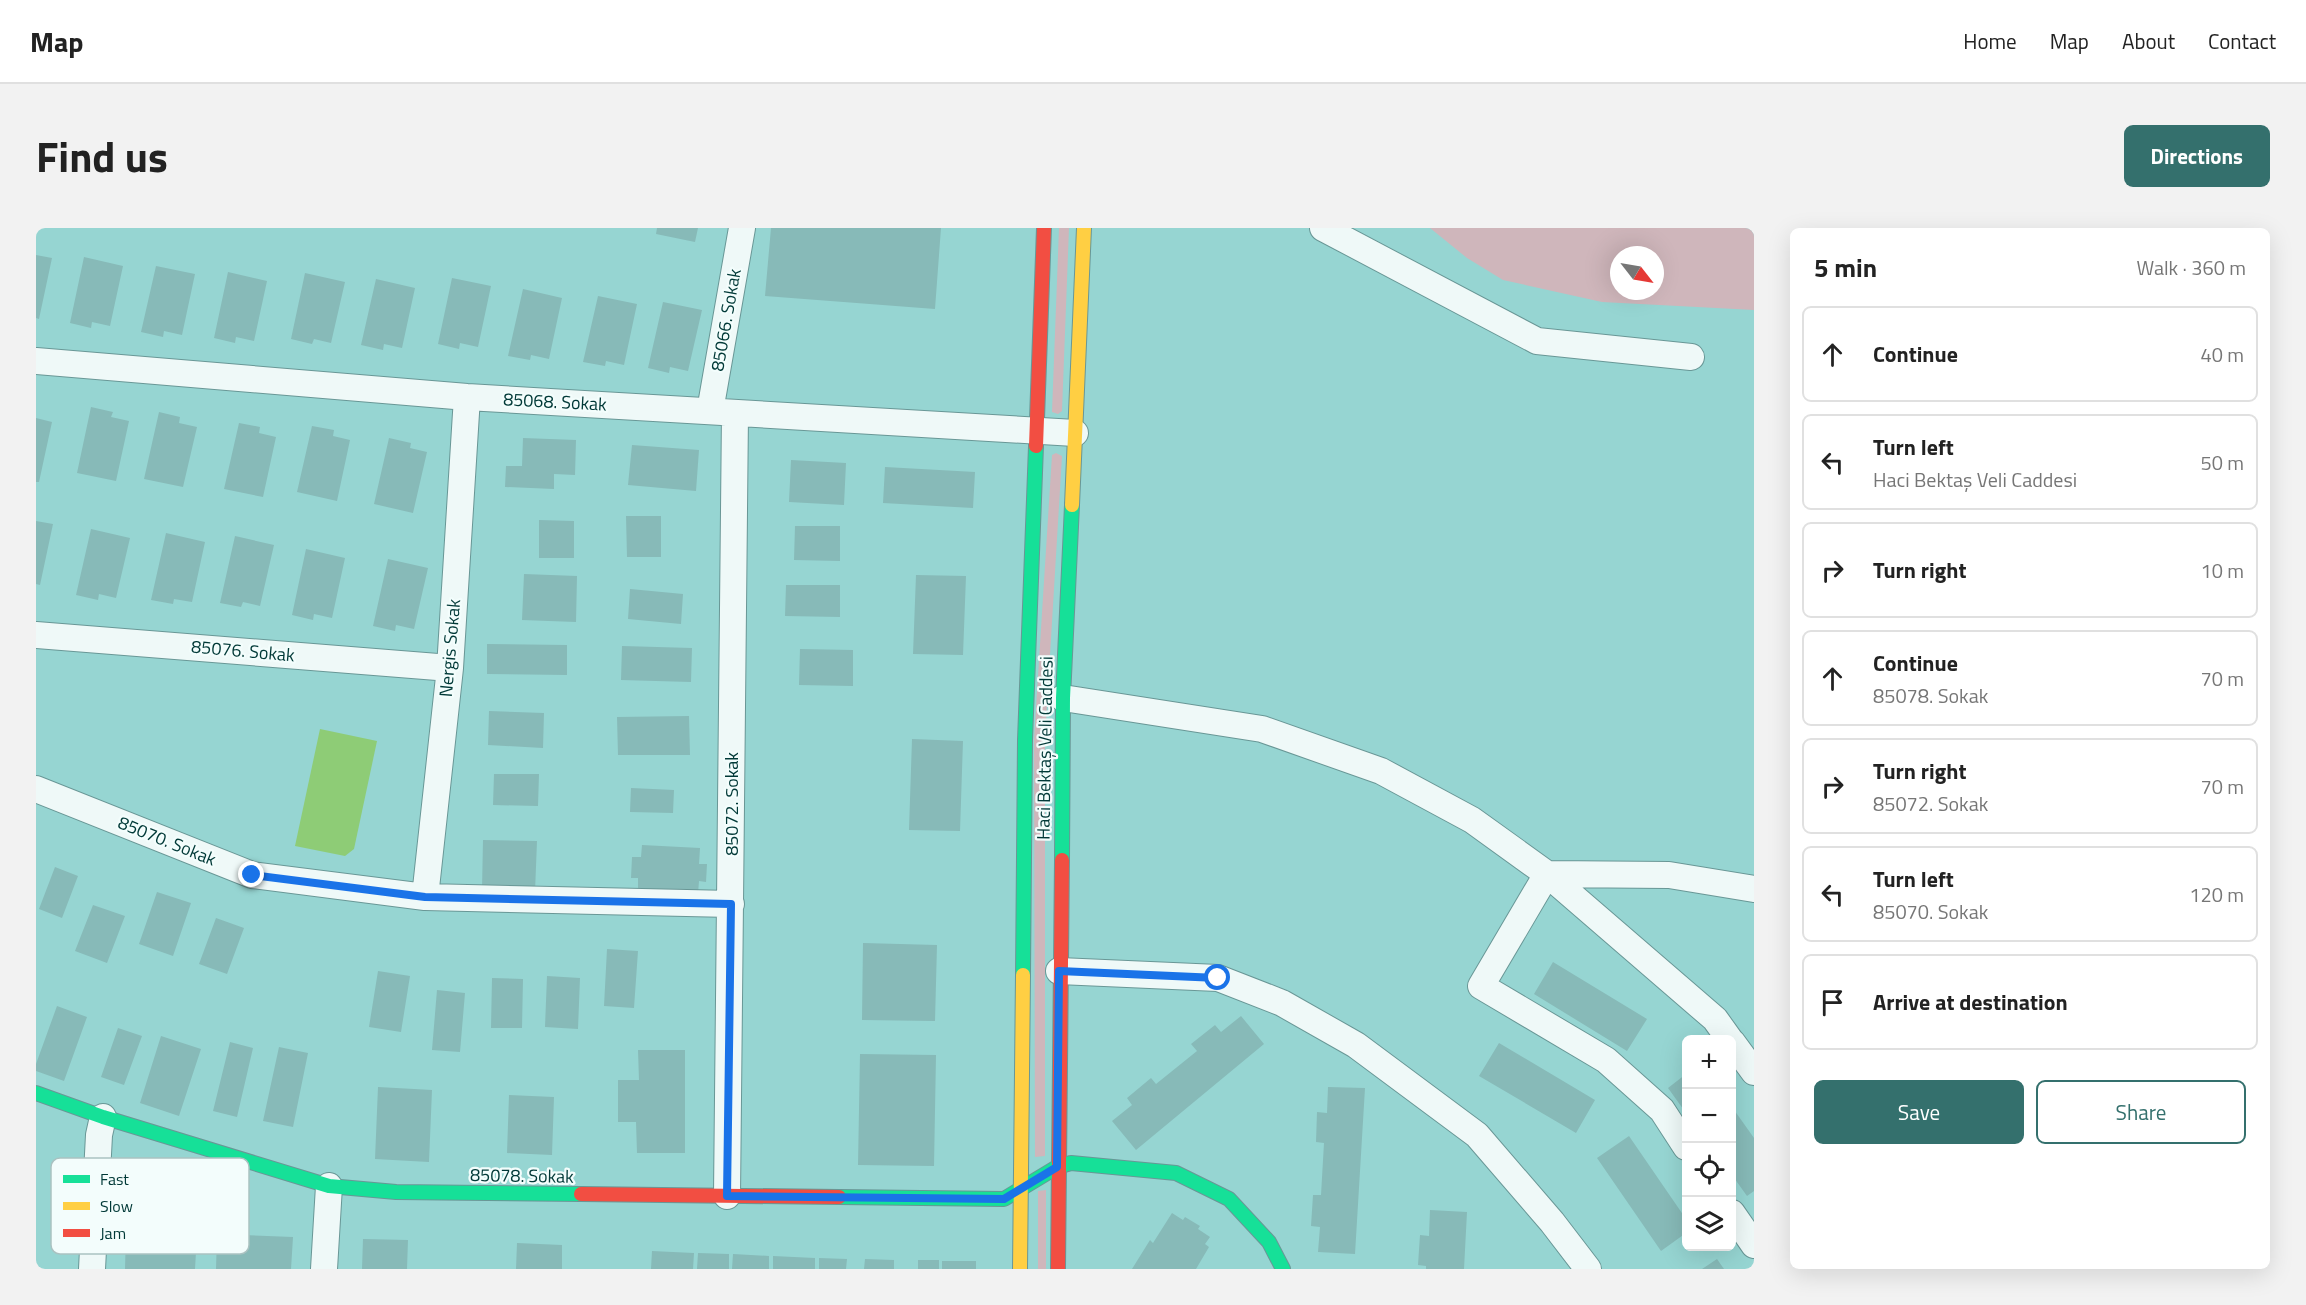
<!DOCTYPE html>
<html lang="en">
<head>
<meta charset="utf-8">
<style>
  :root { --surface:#fff; --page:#f2f2f2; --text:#222; --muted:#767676; --line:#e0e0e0; --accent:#34706d }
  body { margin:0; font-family:"Titillium Web",sans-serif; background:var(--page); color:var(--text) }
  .controls { position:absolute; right:18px; bottom:18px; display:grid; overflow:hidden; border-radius:9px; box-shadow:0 6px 24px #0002 }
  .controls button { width:54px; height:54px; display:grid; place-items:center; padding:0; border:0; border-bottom:2px solid var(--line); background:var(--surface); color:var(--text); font:30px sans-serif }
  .compass { position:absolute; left:1574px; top:18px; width:54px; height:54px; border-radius:50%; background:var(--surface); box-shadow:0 6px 24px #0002; rotate:121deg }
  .stop { position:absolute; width:18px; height:18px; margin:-14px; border:4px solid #1a73e8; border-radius:50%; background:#fff }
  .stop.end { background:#1a73e8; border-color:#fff; box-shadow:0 2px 6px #0008 }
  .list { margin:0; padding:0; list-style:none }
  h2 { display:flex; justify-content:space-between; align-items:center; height:78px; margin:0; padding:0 24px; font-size:26px }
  h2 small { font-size:20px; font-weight:400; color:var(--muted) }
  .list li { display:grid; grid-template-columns:39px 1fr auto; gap:18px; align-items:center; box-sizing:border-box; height:96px; margin:0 12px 12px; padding:0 12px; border:2px solid var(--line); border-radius:9px }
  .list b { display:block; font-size:22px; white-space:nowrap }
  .list p { margin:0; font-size:20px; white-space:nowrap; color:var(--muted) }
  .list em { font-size:20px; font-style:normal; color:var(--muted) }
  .actions { display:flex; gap:12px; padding:18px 24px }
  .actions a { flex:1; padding:14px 0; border:2px solid var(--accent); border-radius:9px; text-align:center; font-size:21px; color:var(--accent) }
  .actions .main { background:var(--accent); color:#fff }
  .icon { flex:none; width:33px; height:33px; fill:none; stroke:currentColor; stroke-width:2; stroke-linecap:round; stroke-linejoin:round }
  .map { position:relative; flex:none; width:1718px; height:1041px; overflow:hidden; border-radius:9px }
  header { display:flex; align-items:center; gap:36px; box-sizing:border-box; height:84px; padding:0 30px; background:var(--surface); border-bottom:2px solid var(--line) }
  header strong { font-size:28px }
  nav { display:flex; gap:33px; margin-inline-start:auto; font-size:21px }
  .intro { display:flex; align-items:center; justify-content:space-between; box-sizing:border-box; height:144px; padding:0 36px }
  h1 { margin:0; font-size:42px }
  .button { padding:15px 27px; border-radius:9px; background:var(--accent); color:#fff; font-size:21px; font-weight:700 }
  main { display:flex; gap:36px; padding:0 36px }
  aside { flex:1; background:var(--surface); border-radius:9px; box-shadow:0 6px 24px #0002 }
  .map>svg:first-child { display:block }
  .green { fill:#cfb6bb; fill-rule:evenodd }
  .water { fill:#8ecc76 }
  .building { fill:#87bab8 }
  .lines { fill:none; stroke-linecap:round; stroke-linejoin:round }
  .street-casing { stroke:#699796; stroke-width:28 }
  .fast-casing { stroke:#699796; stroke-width:16 }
  .slow-casing { stroke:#699796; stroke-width:16 }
  .jam-casing { stroke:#699796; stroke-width:16 }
  .street { stroke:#eff9f8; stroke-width:26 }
  .fast { stroke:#16e098; stroke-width:14 }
  .slow { stroke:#ffcf43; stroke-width:14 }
  .jam { stroke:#f24e42; stroke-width:14 }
  .route { stroke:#1a73e8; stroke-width:8 }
  .labels { text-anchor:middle; stroke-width:4.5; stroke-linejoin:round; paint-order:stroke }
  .street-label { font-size:18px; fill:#003937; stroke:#f3fdfc }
  .key { fill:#f3fdfc; stroke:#aac2c1; stroke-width:1.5 }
  .key-label { font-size:16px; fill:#003937 }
</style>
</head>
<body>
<header>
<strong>Map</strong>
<nav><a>Home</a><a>Map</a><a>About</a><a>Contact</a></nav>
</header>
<div class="intro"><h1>Find us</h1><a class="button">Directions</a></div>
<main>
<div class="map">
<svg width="1718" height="1041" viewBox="0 0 1718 1041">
  <rect width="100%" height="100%" fill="#96d5d2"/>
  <path class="green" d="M 1023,0 L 1033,0 L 1026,183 L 1022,186 L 1016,184 Z
    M 1394,0 L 1718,0 L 1718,82 L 1566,74 L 1467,52 L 1431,30 ZM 1583,27 L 1619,27 L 1619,63 L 1583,63 Z
    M 1020,225 L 1026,228 L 1009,510 L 1009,928 L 999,929 L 998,511 L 1016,227 Z
    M 1010,962 L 1010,1041 L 1002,1041 L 1002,963 Z"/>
  <path class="water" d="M 284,501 L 341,513 L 318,621 L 309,628 L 259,618 Z"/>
  <path class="building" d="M 621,0 L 662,0 L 659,14 L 620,6 Z
    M 735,0 L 905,0 L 899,81 L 729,68 Z
    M 0,27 L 16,30 L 3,91 L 0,90 Z
    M 48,29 L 87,38 L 74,98 L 56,94 L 55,100 L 34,95 Z
    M 120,38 L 159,46 L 146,107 L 128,103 L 127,109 L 105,104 Z
    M 192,44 L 231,53 L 218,113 L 200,109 L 199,115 L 178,110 Z
    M 269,45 L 309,54 L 295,115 L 278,111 L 276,116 L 255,111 Z
    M 416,50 L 455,58 L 442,119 L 424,115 L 423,121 L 402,116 Z
    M 340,51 L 379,60 L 366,120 L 348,116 L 347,122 L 325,117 Z
    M 487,61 L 526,70 L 513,131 L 495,127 L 494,132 L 472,128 Z
    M 562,68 L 601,76 L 588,137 L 570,133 L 569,138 L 547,134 Z
    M 627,74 L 666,82 L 652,143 L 634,139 L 633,145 L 612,140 Z
    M 55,179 L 77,184 L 75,189 L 93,193 L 80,253 L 41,245 Z
    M 123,184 L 144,189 L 143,195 L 161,199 L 147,259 L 108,251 Z
    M 0,190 L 16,194 L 3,254 L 0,254 Z
    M 203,195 L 224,199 L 223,205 L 240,209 L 227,269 L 188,261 Z
    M 276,198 L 298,202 L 297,208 L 314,212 L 301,273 L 261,264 Z
    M 353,210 L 375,215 L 374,220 L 391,224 L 377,285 L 338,276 Z
    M 487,210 L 540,212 L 539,247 L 518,246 L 518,261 L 469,259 L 470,238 L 486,238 Z
    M 596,217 L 663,222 L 660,263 L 592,257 Z
    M 755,232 L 810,235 L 808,277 L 753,274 Z
    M 849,239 L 939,244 L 937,280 L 847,275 Z
    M 590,288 L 625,288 L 625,329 L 591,329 Z
    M 503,292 L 538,293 L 538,330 L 503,330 Z
    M 0,293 L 17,296 L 4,357 L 0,356 Z
    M 759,298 L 804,298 L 804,333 L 758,332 Z
    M 55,301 L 94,310 L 80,370 L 63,366 L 62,372 L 40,367 Z
    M 130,305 L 169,314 L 156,374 L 138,371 L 137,376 L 115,372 Z
    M 199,308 L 238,317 L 224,378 L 207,374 L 205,379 L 184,375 Z
    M 270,321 L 309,330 L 296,390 L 278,386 L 277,392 L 256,387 Z
    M 352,331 L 392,340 L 378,401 L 360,397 L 359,403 L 337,398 Z
    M 488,346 L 541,348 L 540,394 L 486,392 Z
    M 880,347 L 930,348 L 927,427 L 877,426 Z
    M 750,357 L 804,357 L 804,389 L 749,388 Z
    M 594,361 L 647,366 L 645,396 L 592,391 Z
    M 451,416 L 531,417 L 531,447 L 451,446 Z
    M 586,418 L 656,420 L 655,454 L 585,452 Z
    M 764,421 L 817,422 L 817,458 L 763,457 Z
    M 453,483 L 508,485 L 507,520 L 452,517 Z
    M 653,488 L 654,527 L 582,527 L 581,489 Z
    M 876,511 L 927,513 L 924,603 L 873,602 Z
    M 458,546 L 503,546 L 502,578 L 457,577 Z
    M 595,560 L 638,562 L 637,585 L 594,584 Z
    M 447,612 L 501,613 L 499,664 L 446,662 Z
    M 606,617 L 664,620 L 663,636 L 671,636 L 670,654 L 663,653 L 662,666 L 602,663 L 602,650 L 595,650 L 596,629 L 605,629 Z
    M 19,639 L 42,648 L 26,690 L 3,681 Z
    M 121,664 L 155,675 L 137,728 L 103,716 Z
    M 57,677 L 89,688 L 71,735 L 39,723 Z
    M 180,690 L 208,700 L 191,746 L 163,736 Z
    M 827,715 L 901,717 L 899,793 L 826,792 Z
    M 571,721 L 602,723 L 598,780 L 568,778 Z
    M 1517,734 L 1611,791 L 1591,823 L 1498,766 Z
    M 342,743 L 374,748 L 365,804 L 333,799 Z
    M 511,748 L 544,750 L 542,801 L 509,799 Z
    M 456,750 L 487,751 L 486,800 L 455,800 Z
    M 401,762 L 429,765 L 424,824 L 396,822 Z
    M 21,778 L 51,789 L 28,853 L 0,843 L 0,836 Z
    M 1205,788 L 1228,816 L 1100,922 L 1076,893 L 1096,877 L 1091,870 L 1115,850 L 1120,856 L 1161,823 L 1155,816 L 1179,797 L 1185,804 Z
    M 82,800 L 106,808 L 88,857 L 65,849 Z
    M 125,808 L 165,821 L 143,888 L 104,875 Z
    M 194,814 L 217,820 L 201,889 L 177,883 Z
    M 1463,815 L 1559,872 L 1540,905 L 1443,848 Z
    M 243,819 L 272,825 L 257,899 L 227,893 Z
    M 602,822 L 649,822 L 649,925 L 601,925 L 600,894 L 582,894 L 582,852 L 603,852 Z
    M 824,826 L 900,827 L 898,938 L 822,937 Z
    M 1650,846 L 1650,885 L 1632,860 Z
    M 342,859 L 396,862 L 393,934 L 339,931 Z
    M 1292,859 L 1329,860 L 1319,1026 L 1282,1024 L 1284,999 L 1275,998 L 1277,967 L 1285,967 L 1288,915 L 1280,914 L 1281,884 L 1291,885 Z
    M 473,867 L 518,869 L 516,927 L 471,925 Z
    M 1696,879 L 1718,910 L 1718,963 L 1711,968 L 1696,947 Z
    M 1593,908 L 1650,991 L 1650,1005 L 1625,1023 L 1561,930 Z
    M 1394,982 L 1431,984 L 1428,1041 L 1390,1041 L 1390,1038 L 1382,1037 L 1384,1007 L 1393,1008 Z
    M 1136,985 L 1147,992 L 1149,989 L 1164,998 L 1162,1001 L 1174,1009 L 1169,1016 L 1173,1019 L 1160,1041 L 1096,1041 L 1114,1012 L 1117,1015 Z
    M 90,1003 L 161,1007 L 159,1041 L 89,1041 Z
    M 181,1006 L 257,1009 L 255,1041 L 180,1041 Z
    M 327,1011 L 372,1012 L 371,1041 L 326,1041 Z
    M 481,1015 L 526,1017 L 526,1041 L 480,1041 Z
    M 616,1023 L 658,1025 L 657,1041 L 615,1041 Z
    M 662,1025 L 693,1026 L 693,1041 L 661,1041 Z
    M 697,1026 L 733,1028 L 733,1041 L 696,1041 Z
    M 737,1028 L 779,1030 L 779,1041 L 737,1041 Z
    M 783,1030 L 811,1031 L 810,1041 L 783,1041 Z
    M 829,1031 L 858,1032 L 858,1041 L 828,1041 Z
    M 1681,1031 L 1688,1041 L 1666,1041 Z
    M 882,1032 L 903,1032 L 903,1041 L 882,1041 Z
    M 906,1033 L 940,1033 L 940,1041 L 906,1041 Z"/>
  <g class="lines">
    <g class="street-casing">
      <path id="street" d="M 1287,0 L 1501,113 L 1655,129
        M 0,133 L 431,169 L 1039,205
        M 674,183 L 706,0
        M 0,407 L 414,440
        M 1027,470 L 1226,501 L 1345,543 L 1436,592 L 1511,646 L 1679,791 L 1694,812
        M 0,561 L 216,647 L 389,669 L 695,676
        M 389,669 L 414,440 L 431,169
        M 1023,743 L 1182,750 L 1246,775 L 1320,817 L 1441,907 L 1516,994 L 1552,1041
        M 1696,814 L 1718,844
        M 1650,919 L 1626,882 L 1570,832 L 1445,758 L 1511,646 L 1633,647 L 1718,661
        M 691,968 L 699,185
        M 1696,985 L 1718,1017
        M 56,1041 L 63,907 L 67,889
        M 288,1041 L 293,958"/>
    </g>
    <g class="fast-casing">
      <path id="fast" d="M 1026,632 L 1027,470 L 1036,277
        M 987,747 L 989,512 L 1000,218
        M 0,865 L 67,889 L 293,958 L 360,964 L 545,966
        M 803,969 L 968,971 L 1021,939 L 1035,935 L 1140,945 L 1193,971 L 1233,1014 L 1247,1041"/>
    </g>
    <g class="slow-casing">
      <path id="slow" d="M 1036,277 L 1048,0
        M 984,1041 L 987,747"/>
    </g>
    <g class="jam-casing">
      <path id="jam" d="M 1000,218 L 1008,0
        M 545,966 L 803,969
        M 1022,1041 L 1026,632"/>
    </g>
    <use href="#street" class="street"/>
    <use href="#fast" class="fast"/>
    <use href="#slow" class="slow"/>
    <use href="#jam" class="jam"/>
  </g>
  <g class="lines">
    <path class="route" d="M 216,647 L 389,669 L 695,676 L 691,968 L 968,971 L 1021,939 L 1023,743 L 1182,750"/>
  </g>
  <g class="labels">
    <g class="street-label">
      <text transform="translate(690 92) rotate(-80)" y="6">85066. Sokak</text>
      <text transform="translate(519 174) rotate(3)" y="6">85068. Sokak</text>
      <text transform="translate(414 420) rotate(-85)" y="6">Nergis Sokak</text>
      <text transform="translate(207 423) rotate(5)" y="6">85076. Sokak</text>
      <text transform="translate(1009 520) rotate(-89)" y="6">Haci Bektaş Veli Caddesi</text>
      <text transform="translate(696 576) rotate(-90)" y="6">85072. Sokak</text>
      <text transform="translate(131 613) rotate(22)" y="6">85070. Sokak</text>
      <text transform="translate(486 948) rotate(1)" y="6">85078. Sokak</text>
    </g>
  </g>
  <rect x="15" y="930" width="198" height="96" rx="9" class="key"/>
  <rect x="27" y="947" width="27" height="8" fill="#16e098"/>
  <rect x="27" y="974" width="27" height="8" fill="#ffcf43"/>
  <rect x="27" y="1001" width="27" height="8" fill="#f24e42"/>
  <g class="key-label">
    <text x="64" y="957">Fast</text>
    <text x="64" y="984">Slow</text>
    <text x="64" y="1011">Jam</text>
  </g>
</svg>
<div class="controls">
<button>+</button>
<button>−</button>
<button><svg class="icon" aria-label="locate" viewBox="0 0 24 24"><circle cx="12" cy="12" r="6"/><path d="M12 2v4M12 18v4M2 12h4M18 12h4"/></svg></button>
<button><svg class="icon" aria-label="layers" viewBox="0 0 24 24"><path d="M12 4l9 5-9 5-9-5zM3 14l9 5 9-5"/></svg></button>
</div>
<svg class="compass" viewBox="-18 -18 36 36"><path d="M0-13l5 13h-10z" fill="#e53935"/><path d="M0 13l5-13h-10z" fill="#767676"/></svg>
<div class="stop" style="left:1182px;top:750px"></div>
<div class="stop end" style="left:216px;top:647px"></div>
</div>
<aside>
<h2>5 min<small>Walk · 360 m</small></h2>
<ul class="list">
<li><svg class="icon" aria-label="ahead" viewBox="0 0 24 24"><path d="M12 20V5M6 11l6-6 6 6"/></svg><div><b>Continue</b></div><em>40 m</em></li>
<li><svg class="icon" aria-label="left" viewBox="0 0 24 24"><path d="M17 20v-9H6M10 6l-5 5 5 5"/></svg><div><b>Turn left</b><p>Haci Bektaş Veli Caddesi</p></div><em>50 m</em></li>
<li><svg class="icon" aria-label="right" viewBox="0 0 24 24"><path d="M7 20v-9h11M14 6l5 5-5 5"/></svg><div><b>Turn right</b></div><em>10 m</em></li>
<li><svg class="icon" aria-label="ahead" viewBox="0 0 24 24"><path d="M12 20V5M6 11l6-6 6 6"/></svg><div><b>Continue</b><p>85078. Sokak</p></div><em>70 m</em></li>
<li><svg class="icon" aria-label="right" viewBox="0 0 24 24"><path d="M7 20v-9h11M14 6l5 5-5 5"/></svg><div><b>Turn right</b><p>85072. Sokak</p></div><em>70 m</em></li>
<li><svg class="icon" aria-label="left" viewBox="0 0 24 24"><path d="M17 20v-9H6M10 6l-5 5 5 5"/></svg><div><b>Turn left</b><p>85070. Sokak</p></div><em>120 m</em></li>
<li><svg class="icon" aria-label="arrive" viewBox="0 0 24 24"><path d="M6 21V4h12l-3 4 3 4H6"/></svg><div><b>Arrive at destination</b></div></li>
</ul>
<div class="actions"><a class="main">Save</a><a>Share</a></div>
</aside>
</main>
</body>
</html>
